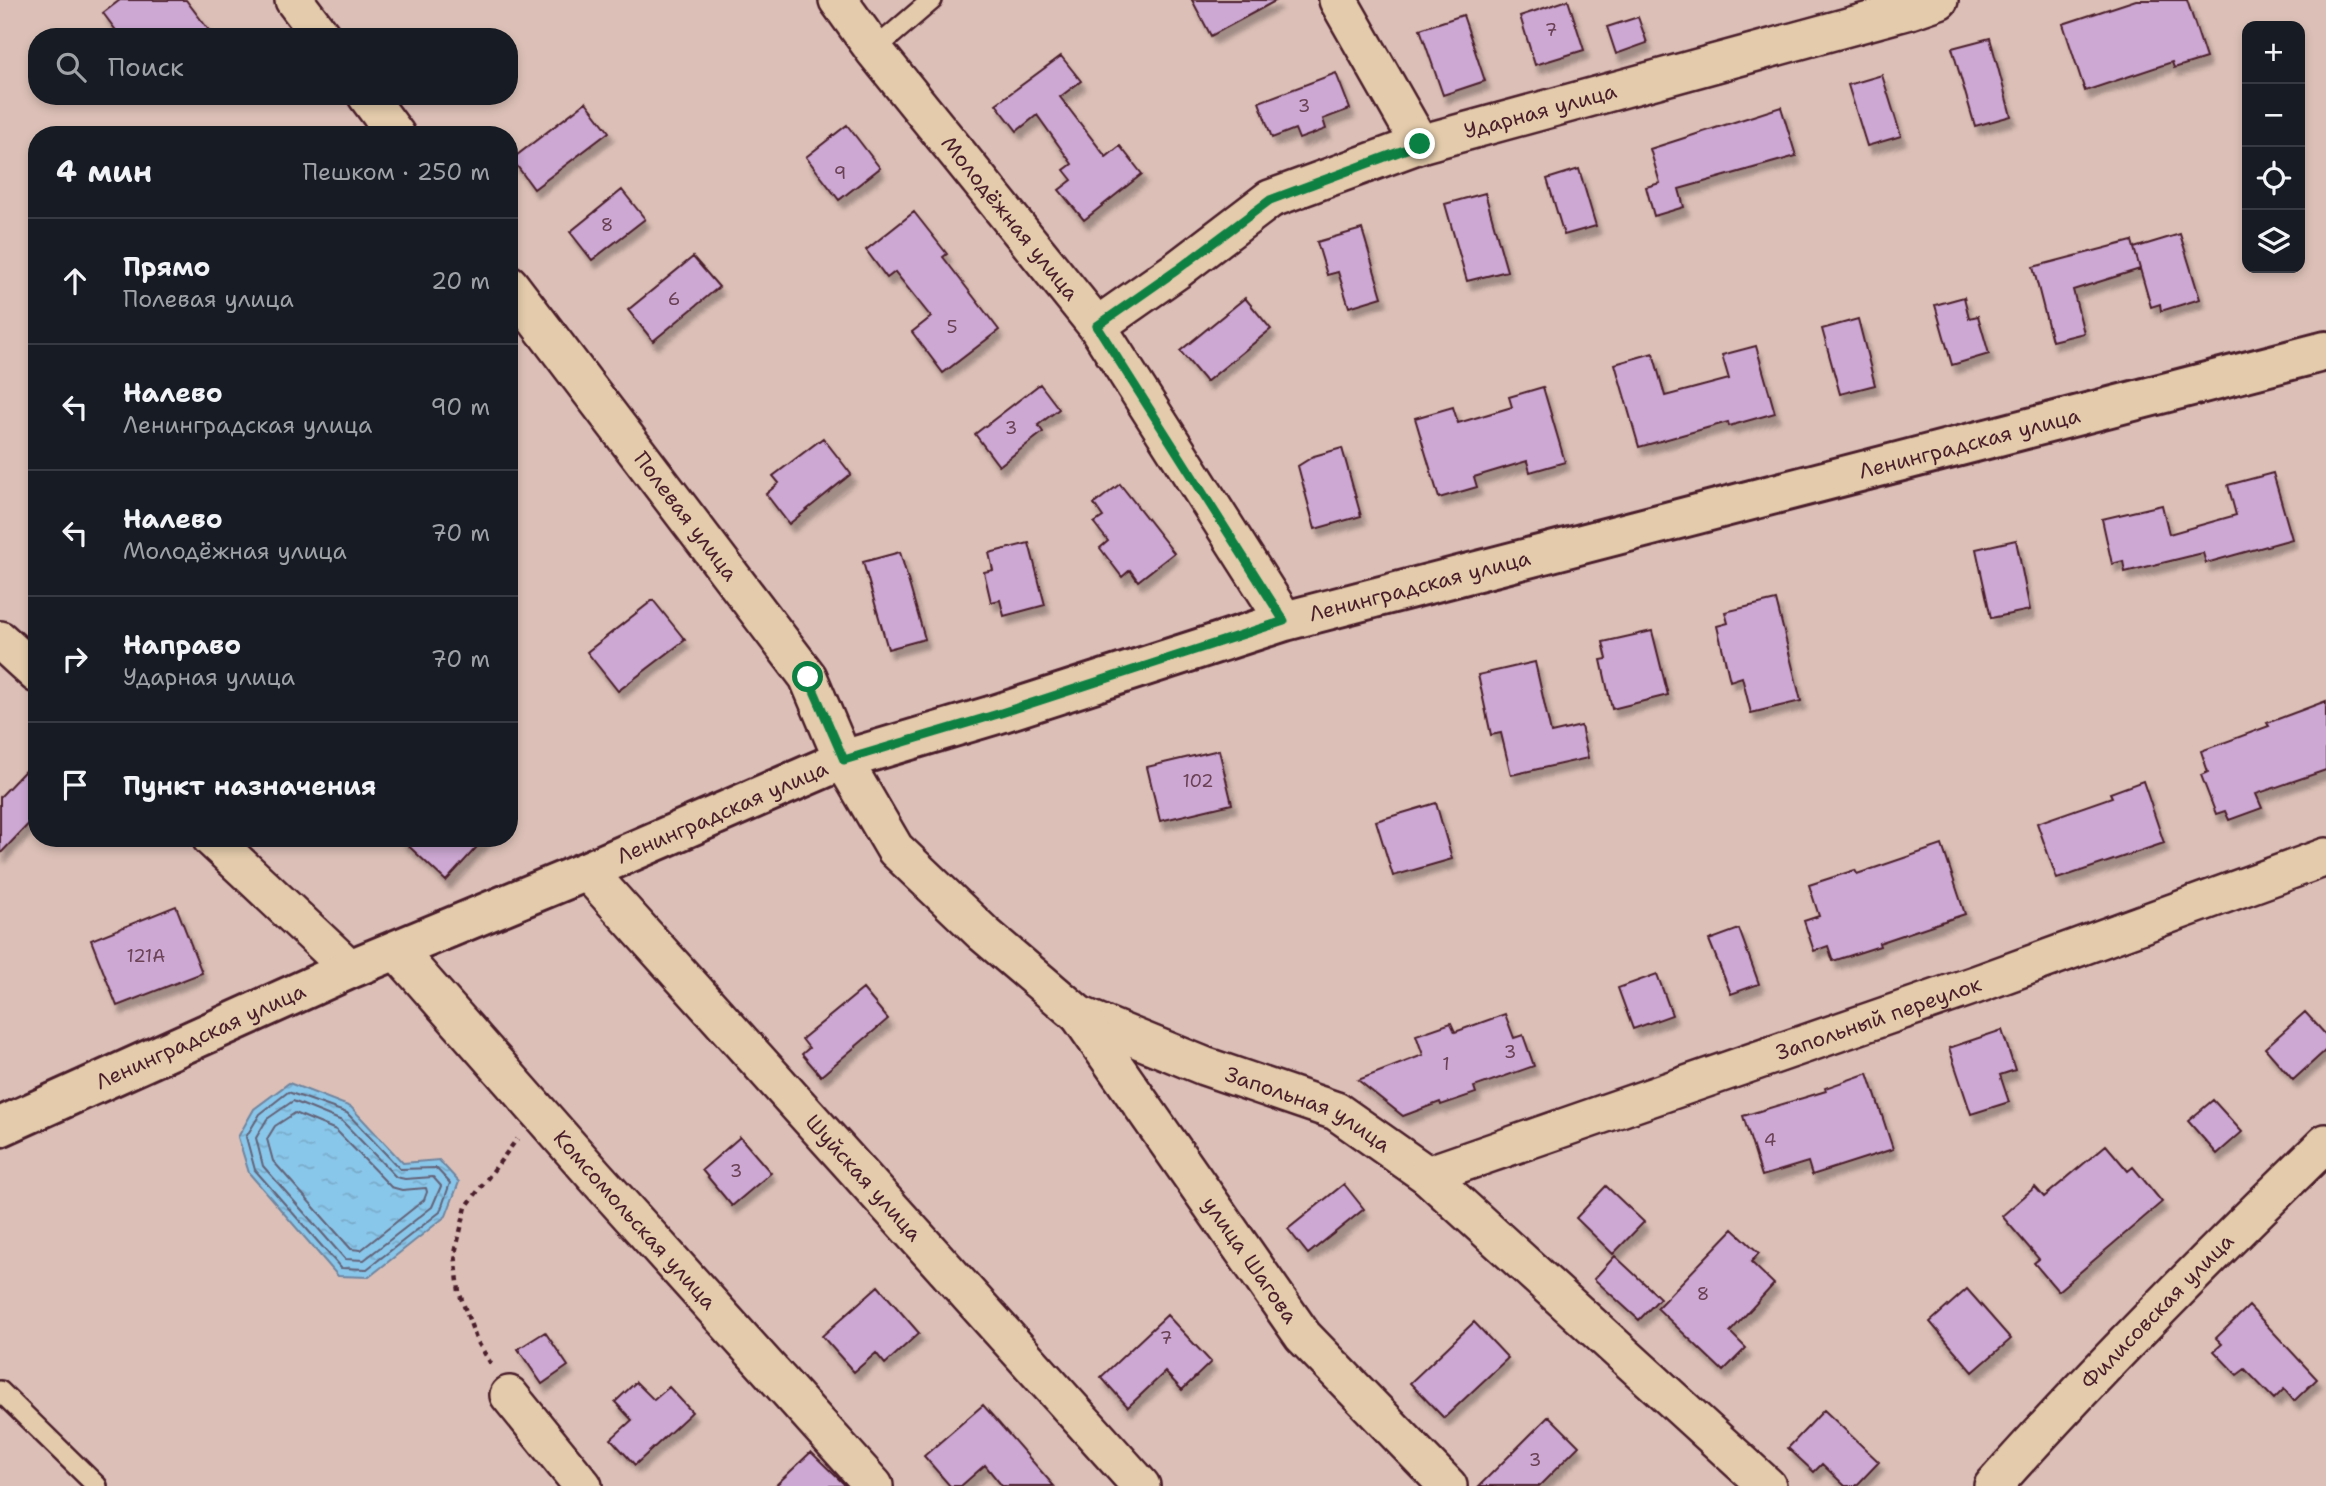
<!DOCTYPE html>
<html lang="ru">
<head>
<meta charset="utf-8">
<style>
  :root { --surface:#171b24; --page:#20242c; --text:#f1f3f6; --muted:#9ea1a6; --line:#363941 }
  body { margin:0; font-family:"Shantell Sans",sans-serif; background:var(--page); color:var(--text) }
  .controls { position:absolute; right:21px; top:21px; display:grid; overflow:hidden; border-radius:14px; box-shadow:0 4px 10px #0003 }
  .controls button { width:63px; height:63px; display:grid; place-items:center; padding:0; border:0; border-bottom:2px solid var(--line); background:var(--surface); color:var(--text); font:35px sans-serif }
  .stop { position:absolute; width:21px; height:21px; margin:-16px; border:5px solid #0b8043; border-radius:50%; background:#fff }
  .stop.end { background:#0b8043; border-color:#fff; box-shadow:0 2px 7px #0008 }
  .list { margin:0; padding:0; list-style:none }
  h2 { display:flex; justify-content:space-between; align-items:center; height:91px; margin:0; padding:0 28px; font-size:30px }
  h2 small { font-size:23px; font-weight:400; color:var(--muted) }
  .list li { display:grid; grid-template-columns:46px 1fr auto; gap:21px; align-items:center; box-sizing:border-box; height:126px; padding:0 28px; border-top:2px solid var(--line) }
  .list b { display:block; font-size:26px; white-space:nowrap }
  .list p { margin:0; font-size:23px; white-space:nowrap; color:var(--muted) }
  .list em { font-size:23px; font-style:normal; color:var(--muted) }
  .icon { flex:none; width:38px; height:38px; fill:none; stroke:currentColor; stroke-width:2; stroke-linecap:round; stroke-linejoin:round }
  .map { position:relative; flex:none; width:2326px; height:1486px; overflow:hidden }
  .search { position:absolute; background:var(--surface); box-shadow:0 4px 10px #0003; left:28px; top:28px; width:490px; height:77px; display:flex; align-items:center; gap:18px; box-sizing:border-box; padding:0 24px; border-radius:28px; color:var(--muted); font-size:26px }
  .panel { position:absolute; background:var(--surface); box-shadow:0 4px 10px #0003; left:28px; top:126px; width:490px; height:721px; border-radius:28px }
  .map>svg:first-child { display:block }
  .water { fill:url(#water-ripples); stroke:#70849e; stroke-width:2 }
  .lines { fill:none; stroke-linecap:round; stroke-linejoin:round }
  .shore { stroke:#636277; stroke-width:2 }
  .building { fill:#cca8d2; stroke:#4a1f2b; stroke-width:2; filter:url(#shadow) }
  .service-casing { stroke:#4a1f2b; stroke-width:24 }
  .minor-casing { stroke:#4a1f2b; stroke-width:42 }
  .tertiary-casing { stroke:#4a1f2b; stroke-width:44 }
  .path { stroke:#4a1f2b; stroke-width:4.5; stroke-dasharray:5 5; stroke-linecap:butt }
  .service { stroke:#e3cbab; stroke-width:19 }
  .minor { stroke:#e3cbab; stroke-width:37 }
  .tertiary { stroke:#e3cbab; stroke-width:38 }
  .route { stroke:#0b8043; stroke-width:9 }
  .labels { text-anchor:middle; stroke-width:5; stroke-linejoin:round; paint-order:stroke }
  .number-label { font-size:18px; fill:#6a4155 }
  .street-label { font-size:21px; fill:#4a1f2b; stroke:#e3cbab }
</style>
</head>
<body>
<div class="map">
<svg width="2326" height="1486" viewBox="0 0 2326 1486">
  <defs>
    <pattern id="water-ripples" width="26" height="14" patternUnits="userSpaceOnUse" patternTransform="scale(1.75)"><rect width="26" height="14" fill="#89c7ea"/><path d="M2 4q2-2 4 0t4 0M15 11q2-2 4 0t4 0" fill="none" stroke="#78aac9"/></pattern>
    <filter id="shadow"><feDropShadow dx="4.5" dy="8" stdDeviation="2" flood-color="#0004"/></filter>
  </defs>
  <rect width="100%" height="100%" fill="#dcc0b7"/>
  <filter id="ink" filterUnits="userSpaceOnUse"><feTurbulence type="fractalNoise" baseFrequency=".0143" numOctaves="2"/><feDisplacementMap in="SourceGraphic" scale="14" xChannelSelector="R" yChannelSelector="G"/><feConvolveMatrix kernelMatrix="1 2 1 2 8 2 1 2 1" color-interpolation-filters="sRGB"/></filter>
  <g filter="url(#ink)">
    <path class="water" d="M 289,1083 L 351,1107 L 403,1163 L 439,1160 L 459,1182 L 446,1216 L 369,1277 L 338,1276 L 249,1173 L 238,1137 L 254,1109 Z"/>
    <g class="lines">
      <path class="shore" d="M 288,1092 L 347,1113 L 400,1169 L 436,1168 L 450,1183 L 440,1212 L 367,1269 L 341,1268 L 255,1170 L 246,1137 L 260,1114 Z
        M 293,1101 L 342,1121 L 396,1177 L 405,1179 L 433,1177 L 441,1186 L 432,1207 L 364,1260 L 345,1259 L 263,1166 L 256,1138 L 267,1119 Z
        M 295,1113 L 336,1130 L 391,1187 L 402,1190 L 426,1188 L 427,1192 L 424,1200 L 361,1250 L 351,1249 L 273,1161 L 267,1139 L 275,1126 Z"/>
    </g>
    <path class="building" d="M 120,0 L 186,0 L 214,37 L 121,37 L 103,13 Z
      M 1192,0 L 1277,0 L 1211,36 Z
      M 1568,0 L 1584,50 L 1535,65 L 1520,16 Z
      M 2136,0 L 2187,0 L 2206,58 L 2174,68 L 2172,62 L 2085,91 L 2063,24 Z
      M 1463,15 L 1485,81 L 1443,95 L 1420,29 Z
      M 1638,17 L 1647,43 L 1616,54 L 1607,27 Z
      M 1990,38 L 2011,116 L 1975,126 L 1952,48 Z
      M 1061,56 L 1081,81 L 1060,97 L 1106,157 L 1120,146 L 1142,174 L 1084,220 L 1059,190 L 1072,180 L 1064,170 L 1072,164 L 1037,115 L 1017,131 L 996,104 Z
      M 1336,73 L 1350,109 L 1323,119 L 1326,129 L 1299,139 L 1295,129 L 1272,138 L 1259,102 Z
      M 1882,75 L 1901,136 L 1867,146 L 1848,85 Z
      M 586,102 L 609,132 L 534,189 L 512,159 Z
      M 1781,107 L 1796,156 L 1679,189 L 1684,207 L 1654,216 L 1646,187 L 1660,183 L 1650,149 Z
      M 847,125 L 880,168 L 839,200 L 806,157 Z
      M 1579,169 L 1596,226 L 1564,235 L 1547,179 Z
      M 622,190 L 645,219 L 592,260 L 570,232 Z
      M 1485,193 L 1507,271 L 1467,281 L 1445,204 Z
      M 914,212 L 947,254 L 943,257 L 999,330 L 943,373 L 912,332 L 931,317 L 895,272 L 887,278 L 866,250 Z
      M 1362,229 L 1382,297 L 1349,307 L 1338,272 L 1327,275 L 1317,242 Z
      M 2180,234 L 2200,299 L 2161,311 L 2160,304 L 2151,307 L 2134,248 Z
      M 2132,241 L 2140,269 L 2073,290 L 2084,333 L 2052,341 L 2033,267 Z
      M 693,257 L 719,287 L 653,341 L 628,310 Z
      M 1964,297 L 1969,318 L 1978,316 L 1989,354 L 1952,365 L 1935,305 Z
      M 1245,298 L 1271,329 L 1206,382 L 1180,351 Z
      M 1858,319 L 1875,385 L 1840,394 L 1822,329 Z
      M 1756,346 L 1775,413 L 1729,426 L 1728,422 L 1639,447 L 1615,364 L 1653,353 L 1665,396 L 1729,379 L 1722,355 Z
      M 1040,384 L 1059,409 L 1038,425 L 1043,432 L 999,466 L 975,434 Z
      M 1543,387 L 1565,462 L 1530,472 L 1527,461 L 1474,477 L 1477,487 L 1439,498 L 1415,418 L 1453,407 L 1458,423 L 1512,407 L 1509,397 Z
      M 823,438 L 851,474 L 789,524 L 766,494 L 779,483 L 773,476 Z
      M 1342,448 L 1361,516 L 1315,529 L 1298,466 L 1314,456 Z
      M 2273,473 L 2292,539 L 2206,563 L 2203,553 L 2125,572 L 2123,561 L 2112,564 L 2102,519 L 2162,505 L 2169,534 L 2236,515 L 2228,485 Z
      M 1120,484 L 1174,553 L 1138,581 L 1130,570 L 1122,577 L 1100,548 L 1108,541 L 1094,523 L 1103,517 L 1094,504 Z
      M 2016,540 L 2030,610 L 1991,618 L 1976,549 Z
      M 1029,543 L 1045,605 L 1004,616 L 1000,600 L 991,602 L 984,572 L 993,570 L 989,553 Z
      M 900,552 L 925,639 L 888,649 L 863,562 Z
      M 653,600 L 685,640 L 618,691 L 587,652 Z
      M 1776,600 L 1801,701 L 1751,713 L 1742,677 L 1730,681 L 1717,626 L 1728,623 L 1725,612 Z
      M 1652,631 L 1668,695 L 1612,709 L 1601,660 L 1607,659 L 1603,642 Z
      M 1535,662 L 1551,733 L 1581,726 L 1588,758 L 1511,775 L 1501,733 L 1491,735 L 1478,675 Z
      M 2326,701 L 2326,770 L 2256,794 L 2262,808 L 2229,820 L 2225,811 L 2216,814 L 2201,775 L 2208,772 L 2201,751 L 2269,726 L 2267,723 Z
      M 1219,750 L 1232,804 L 1160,821 L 1147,767 Z
      M 37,758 L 37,815 L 0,854 L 0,797 Z
      M 2143,781 L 2164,843 L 2057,879 L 2037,823 L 2112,797 L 2110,793 Z
      M 1436,803 L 1452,859 L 1393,876 L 1376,821 Z
      M 400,838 L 485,838 L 446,881 Z
      M 1942,845 L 1965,914 L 1879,943 L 1880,946 L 1833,961 L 1828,946 L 1814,951 L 1804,921 L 1819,916 L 1809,885 L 1855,870 L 1857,874 Z
      M 176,906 L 202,973 L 117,1006 L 91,940 Z
      M 1739,929 L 1759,984 L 1731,994 L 1709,940 Z
      M 1657,974 L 1672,1015 L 1633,1029 L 1618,988 Z
      M 863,989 L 888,1019 L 821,1076 L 802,1054 L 809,1048 L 802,1039 Z
      M 2305,1012 L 2326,1035 L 2326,1050 L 2293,1080 L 2265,1048 Z
      M 1505,1014 L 1514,1038 L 1523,1035 L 1534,1066 L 1474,1087 L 1476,1093 L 1441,1105 L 1440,1102 L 1403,1116 L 1358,1080 L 1423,1055 L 1416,1035 L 1451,1023 L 1455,1032 Z
      M 2002,1030 L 2015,1070 L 2000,1075 L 2009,1102 L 1971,1114 L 1949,1048 Z
      M 1868,1073 L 1893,1149 L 1812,1175 L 1808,1162 L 1762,1176 L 1743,1116 L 1826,1091 L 1825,1088 Z
      M 2213,1100 L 2242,1132 L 2217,1154 L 2188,1121 Z
      M 740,1137 L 771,1173 L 732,1206 L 702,1170 Z
      M 2106,1145 L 2128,1171 L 2133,1167 L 2162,1202 L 2058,1291 L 2034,1263 L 2039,1259 L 2002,1216 L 2035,1187 L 2044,1197 Z
      M 1344,1184 L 1364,1209 L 1308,1254 L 1288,1229 Z
      M 1606,1186 L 1644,1222 L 1613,1254 L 1576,1218 Z
      M 1733,1229 L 1759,1253 L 1751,1262 L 1774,1284 L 1730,1332 L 1746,1348 L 1723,1371 L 1657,1308 Z
      M 1615,1256 L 1660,1298 L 1639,1320 L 1594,1279 Z
      M 878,1286 L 919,1333 L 885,1364 L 876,1353 L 854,1372 L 822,1336 Z
      M 1967,1289 L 2011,1339 L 1973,1372 L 1930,1322 Z
      M 2249,1306 L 2317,1379 L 2294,1401 L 2284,1389 L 2274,1399 L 2245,1369 L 2237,1375 L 2214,1351 L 2222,1344 L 2216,1338 Z
      M 1167,1315 L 1211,1362 L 1182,1390 L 1165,1372 L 1128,1407 L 1101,1377 Z
      M 1474,1322 L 1508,1358 L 1444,1418 L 1410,1383 Z
      M 545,1332 L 568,1366 L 542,1384 L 518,1349 Z
      M 636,1382 L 654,1400 L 669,1387 L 692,1412 L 635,1465 L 611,1439 L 632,1420 L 615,1402 Z
      M 983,1405 L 1054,1486 L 1002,1486 L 985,1465 L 961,1486 L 950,1486 L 924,1456 Z
      M 1824,1410 L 1879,1462 L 1856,1486 L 1845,1486 L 1822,1464 L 1814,1472 L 1788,1448 Z
      M 1549,1416 L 1579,1446 L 1539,1486 L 1479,1486 Z
      M 811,1452 L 846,1486 L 775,1486 Z"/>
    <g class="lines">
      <g class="service-casing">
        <path id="service" d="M 874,50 L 932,0
          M 0,1391 L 97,1486"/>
      </g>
      <g class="minor-casing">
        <g id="minor">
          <path d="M 294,0 L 322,37"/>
          <path id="s1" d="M 838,0 L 874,50 L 1097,326 L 1285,621"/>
          <path d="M 1338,0 L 1420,144"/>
          <path d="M 367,96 L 396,135"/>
          <path id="s2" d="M 509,284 L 808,677 L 843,760 L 895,849 L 984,934 L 1079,1015 L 1204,1066 L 1336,1111 L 1427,1175 L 1767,1486"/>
          <path id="s3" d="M 1097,326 L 1177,270 L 1270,199 L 1420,144 L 1910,10 L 1939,0"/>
          <path d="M 0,640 L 37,674"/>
          <path d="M 211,838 L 350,969"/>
          <path id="s4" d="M 587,871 L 1141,1486"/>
          <path id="s5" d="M 397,951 L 595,1176 L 874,1486"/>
          <path id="s6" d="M 1079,1015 L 1303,1336 L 1448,1486"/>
          <path id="s7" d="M 1427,1175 L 1975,985 L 2326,857"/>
          <path d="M 509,1395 L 583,1486"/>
          <path id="s8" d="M 1993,1486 C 2099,1367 2212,1254 2326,1143"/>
        </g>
      </g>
      <g class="tertiary-casing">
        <g id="tertiary">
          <path id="s9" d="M 0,1127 L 350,969 L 587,871 L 843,760 L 997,714 L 1285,621 L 2326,351"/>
        </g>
      </g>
      <path class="path" d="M 491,1364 L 476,1339 L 459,1292 L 455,1253 L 466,1207 L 517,1139"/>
      <use href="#service" class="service"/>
      <use href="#minor" class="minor"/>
      <use href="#tertiary" class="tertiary"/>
    </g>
  </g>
  <g class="lines" filter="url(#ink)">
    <path class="route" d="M 808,677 L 844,760 L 998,714 L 1284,621 L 1097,326 L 1177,270 L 1270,200 L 1420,144"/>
  </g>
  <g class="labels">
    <g class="number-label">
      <text x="1551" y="36">7</text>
      <text x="1304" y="112">3</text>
      <text x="840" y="179">9</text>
      <text x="607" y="231">8</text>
      <text x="674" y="305">6</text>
      <text x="952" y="333">5</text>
      <text x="1011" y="434">3</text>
      <text x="1198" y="787">102</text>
      <text x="146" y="962">121А</text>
      <text x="1510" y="1058">3</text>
      <text x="1446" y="1070">1</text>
      <text x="1770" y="1146">4</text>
      <text x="736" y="1177">3</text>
      <text x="1703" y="1300">8</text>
      <text x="1166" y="1344">7</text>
      <text x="1535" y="1466">3</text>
    </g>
    <g class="street-label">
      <text dy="7" stroke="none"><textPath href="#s3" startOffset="499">Ударная улица</textPath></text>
      <text dy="7" stroke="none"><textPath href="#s1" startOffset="278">Молодёжная улица</textPath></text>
      <text dy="7" stroke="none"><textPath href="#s9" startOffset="2090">Ленинградская улица</textPath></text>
      <text dy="7" stroke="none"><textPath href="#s2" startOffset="292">Полевая улица</textPath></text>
      <text dy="7" stroke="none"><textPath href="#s9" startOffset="1522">Ленинградская улица</textPath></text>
      <text dy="7" stroke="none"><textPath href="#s9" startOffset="788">Ленинградская улица</textPath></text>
      <text dy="7" stroke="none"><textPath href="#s7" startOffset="478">Запольный переулок</textPath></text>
      <text dy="7" stroke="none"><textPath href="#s9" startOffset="220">Ленинградская улица</textPath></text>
      <text dy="7" stroke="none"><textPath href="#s2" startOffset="1183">Запольная улица</textPath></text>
      <text dy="7" stroke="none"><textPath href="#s4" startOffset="413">Шуйская улица</textPath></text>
      <text dy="7" stroke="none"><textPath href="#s5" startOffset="359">Комсомольская улица</textPath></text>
      <text dy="7" stroke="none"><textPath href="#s6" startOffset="299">улица Шагова</textPath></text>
      <text dy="7" stroke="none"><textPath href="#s8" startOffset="240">Филисовская улица</textPath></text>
    </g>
  </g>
</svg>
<div class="controls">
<button>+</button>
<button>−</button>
<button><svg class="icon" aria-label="locate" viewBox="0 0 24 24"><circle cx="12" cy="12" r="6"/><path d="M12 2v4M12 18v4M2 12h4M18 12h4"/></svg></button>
<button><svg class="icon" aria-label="layers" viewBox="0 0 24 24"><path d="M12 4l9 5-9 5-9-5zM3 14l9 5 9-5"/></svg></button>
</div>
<div class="stop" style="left:808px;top:677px"></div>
<div class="stop end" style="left:1420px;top:144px"></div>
<div class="search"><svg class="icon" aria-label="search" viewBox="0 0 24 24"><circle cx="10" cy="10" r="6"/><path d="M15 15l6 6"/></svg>Поиск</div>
<section class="panel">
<h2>4 мин<small>Пешком · 250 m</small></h2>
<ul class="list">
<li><svg class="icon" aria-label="ahead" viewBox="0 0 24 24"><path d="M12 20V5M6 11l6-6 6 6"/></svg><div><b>Прямо</b><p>Полевая улица</p></div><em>20 m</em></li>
<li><svg class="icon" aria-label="left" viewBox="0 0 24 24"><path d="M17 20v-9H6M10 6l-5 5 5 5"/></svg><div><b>Налево</b><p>Ленинградская улица</p></div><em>90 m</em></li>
<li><svg class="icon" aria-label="left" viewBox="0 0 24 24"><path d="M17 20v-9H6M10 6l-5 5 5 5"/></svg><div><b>Налево</b><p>Молодёжная улица</p></div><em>70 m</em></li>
<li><svg class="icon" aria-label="right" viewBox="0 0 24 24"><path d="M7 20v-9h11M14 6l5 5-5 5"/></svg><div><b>Направо</b><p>Ударная улица</p></div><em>70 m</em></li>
<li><svg class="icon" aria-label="arrive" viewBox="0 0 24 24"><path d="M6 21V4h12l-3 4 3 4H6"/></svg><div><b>Пункт назначения</b></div></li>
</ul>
</section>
</div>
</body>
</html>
